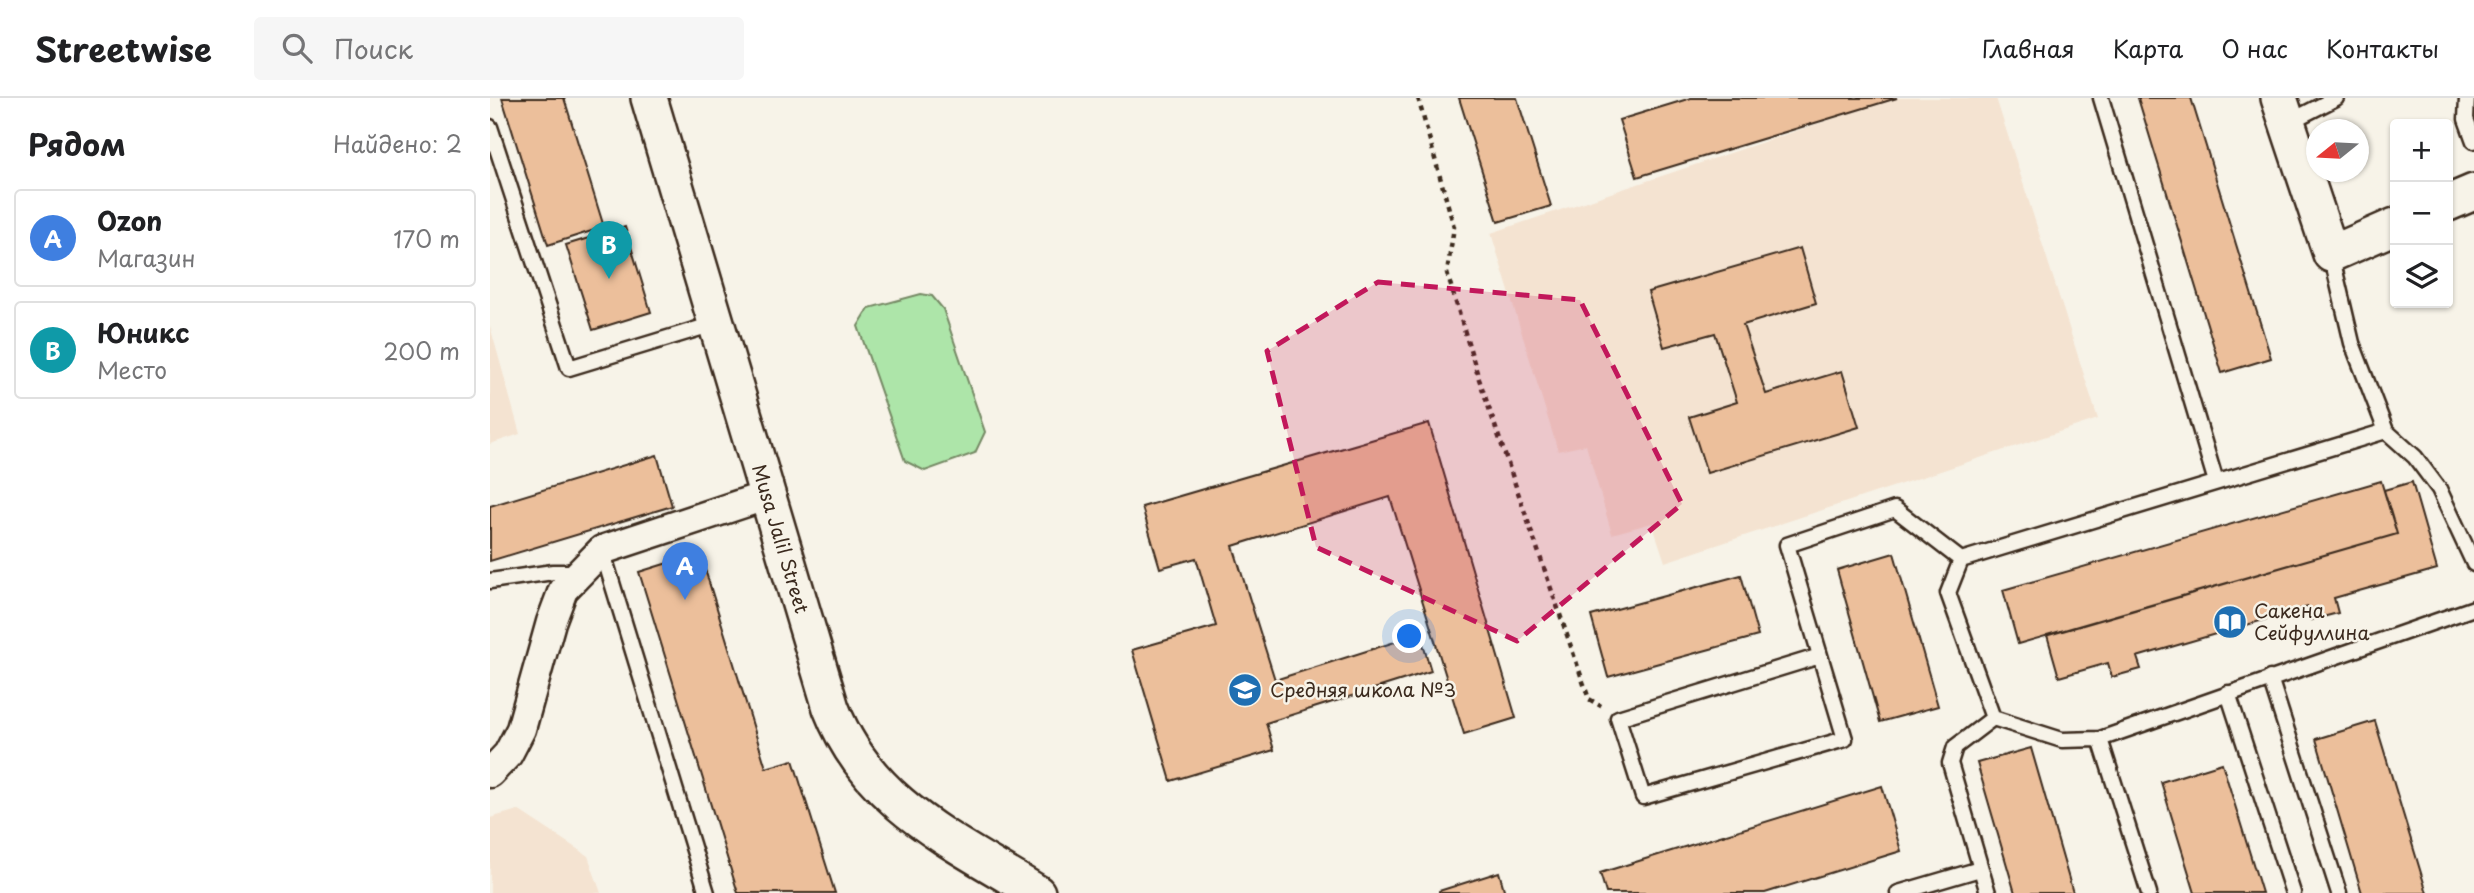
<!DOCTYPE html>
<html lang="ru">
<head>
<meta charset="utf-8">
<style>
  :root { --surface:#fff; --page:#f6f6f6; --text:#202124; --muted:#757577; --line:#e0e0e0; --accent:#2563eb }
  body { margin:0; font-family:"Playpen Sans",sans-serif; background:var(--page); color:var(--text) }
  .controls { position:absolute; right:21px; top:21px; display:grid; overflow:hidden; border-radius:7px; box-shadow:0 2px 5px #0004 }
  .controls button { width:63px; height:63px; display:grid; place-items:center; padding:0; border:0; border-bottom:2px solid var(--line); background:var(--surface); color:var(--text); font:35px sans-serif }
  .compass { position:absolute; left:1816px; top:21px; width:63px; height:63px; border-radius:50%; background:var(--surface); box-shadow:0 2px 5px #0004; rotate:252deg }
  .you { position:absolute; left:920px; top:539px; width:24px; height:24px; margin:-18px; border:5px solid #fff; border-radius:50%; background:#1a73e8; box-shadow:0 0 0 10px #1a73e833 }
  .badge { display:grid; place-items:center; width:46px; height:46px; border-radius:50%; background:var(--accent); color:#fff; font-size:23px; font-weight:700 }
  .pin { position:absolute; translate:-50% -58px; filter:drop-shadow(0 2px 4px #0008) }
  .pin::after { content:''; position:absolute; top:37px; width:24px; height:21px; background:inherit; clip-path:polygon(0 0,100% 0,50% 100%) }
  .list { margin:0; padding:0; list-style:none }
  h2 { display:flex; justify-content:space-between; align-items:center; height:91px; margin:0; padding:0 28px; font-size:30px }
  h2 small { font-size:23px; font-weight:400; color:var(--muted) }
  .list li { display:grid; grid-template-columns:46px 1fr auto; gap:21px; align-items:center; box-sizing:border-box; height:98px; margin:0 14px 14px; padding:0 14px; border:2px solid var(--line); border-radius:7px }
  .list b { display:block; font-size:26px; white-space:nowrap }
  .list p { margin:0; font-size:23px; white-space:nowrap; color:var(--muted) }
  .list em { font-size:23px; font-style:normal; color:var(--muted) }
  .icon { flex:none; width:38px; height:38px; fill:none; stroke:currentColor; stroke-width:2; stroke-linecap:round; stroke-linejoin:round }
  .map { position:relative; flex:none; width:1984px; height:795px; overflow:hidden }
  header { display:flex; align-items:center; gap:42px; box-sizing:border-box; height:98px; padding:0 35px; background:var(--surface); border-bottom:2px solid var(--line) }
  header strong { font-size:33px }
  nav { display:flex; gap:38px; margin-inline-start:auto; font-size:24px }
  .search { width:490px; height:63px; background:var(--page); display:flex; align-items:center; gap:18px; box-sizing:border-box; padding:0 24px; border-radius:7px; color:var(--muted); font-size:26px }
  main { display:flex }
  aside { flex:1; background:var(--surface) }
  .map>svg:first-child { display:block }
  .built { fill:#f4e3d1 }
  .green { fill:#ade5a9; stroke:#748864; stroke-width:2 }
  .building { fill:#ecbf9b; stroke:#3b2a1e; stroke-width:2 }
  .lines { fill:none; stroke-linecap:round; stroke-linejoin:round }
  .service-casing { stroke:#3b2a1e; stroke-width:19 }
  .minor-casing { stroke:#3b2a1e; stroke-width:33 }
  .tertiary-casing { stroke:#3b2a1e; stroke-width:40 }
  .path { stroke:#3b2a1e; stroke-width:4.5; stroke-dasharray:5 5; stroke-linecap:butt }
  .service { stroke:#f7f3e8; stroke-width:14 }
  .minor { stroke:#f7f3e8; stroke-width:28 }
  .tertiary { stroke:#f7f3e8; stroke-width:35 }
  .marked { fill:#c2185b; fill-opacity:0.2; stroke:#c2185b; stroke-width:5; stroke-dasharray:14 9; stroke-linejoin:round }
  .labels { text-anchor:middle; stroke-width:5; stroke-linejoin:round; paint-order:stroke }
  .street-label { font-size:19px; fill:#3b2a1e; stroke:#f7f3e8 }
  .poi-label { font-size:19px; fill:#3b2a1e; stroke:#f7f3e8; text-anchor:start }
</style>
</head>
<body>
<header>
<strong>Streetwise</strong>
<div class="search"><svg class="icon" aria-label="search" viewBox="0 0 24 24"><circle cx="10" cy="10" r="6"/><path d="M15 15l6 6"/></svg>Поиск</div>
<nav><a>Главная</a><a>Карта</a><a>О нас</a><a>Контакты</a></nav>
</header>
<main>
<aside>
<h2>Рядом<small>Найдено: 2</small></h2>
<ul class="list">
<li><span class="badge" style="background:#3f7fe0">A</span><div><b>Ozon</b><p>Магазин</p></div><em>170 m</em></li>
<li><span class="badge" style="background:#0f9aa8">B</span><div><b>Юникс</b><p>Место</p></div><em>200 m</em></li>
</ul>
</aside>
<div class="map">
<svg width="1984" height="795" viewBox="0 0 1984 795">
  <rect width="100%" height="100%" fill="#f7f3e8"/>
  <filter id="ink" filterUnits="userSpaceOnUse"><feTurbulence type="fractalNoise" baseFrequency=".0143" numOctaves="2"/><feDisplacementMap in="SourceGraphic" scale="14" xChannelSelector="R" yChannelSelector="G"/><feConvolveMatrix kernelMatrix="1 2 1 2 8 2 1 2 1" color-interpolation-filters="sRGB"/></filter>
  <g filter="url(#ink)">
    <path class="built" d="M 1405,0 L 1506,0 L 1608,321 L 1175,464 L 1162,425 L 1122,436 L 1096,347 L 1068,353 L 1001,135 Z
      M 0,228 L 30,336 L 0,346 Z
      M 28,712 L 98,758 L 111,795 L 0,795 L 0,720 Z"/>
    <path class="green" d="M 431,196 L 442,198 L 453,211 L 495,334 L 485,355 L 435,373 L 415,363 L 368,228 L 379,210 Z"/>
    <path class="building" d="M 12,0 L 74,0 L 114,129 L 58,147 Z
      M 969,0 L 1027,0 L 1061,108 L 1008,124 Z
      M 1201,0 L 1407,0 L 1147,79 L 1129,22 Z
      M 1648,0 L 1701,0 L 1781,260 L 1732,275 Z
      M 135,129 L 161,214 L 103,232 L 76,147 Z
      M 1310,150 L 1326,205 L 1253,227 L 1276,296 L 1352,273 L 1369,329 L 1217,375 L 1199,319 L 1247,304 L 1225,235 L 1174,249 L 1158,194 Z
      M 939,325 L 1026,620 L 974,636 L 900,399 L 743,448 L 785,582 L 930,536 L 941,573 L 776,625 L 784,652 L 681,683 L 642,552 L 726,528 L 706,460 L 670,470 L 652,409 Z
      M 167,357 L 182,408 L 0,463 L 0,408 Z
      M 1891,383 L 1907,436 L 1528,546 L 1513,492 Z
      M 1922,384 L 1947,471 L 1844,500 L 1848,515 L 1821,522 L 1818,509 L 1647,559 L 1651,571 L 1622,579 L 1618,565 L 1569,579 L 1557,537 L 1907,436 L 1894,392 Z
      M 210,455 L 276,670 L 303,662 L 345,795 L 248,795 L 149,474 Z
      M 1404,455 L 1448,608 L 1390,624 L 1347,472 Z
      M 1251,477 L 1268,538 L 1118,579 L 1101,518 Z
      M 1885,623 L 1937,795 L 1872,795 L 1826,641 Z
      M 1541,650 L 1583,795 L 1525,795 L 1487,665 Z
      M 1732,665 L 1772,795 L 1705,795 L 1671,684 Z
      M 1392,688 L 1411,753 L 1275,795 L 1116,795 L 1110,775 Z
      M 1009,774 L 1015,795 L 949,795 L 949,793 Z"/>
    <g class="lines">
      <g class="service-casing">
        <path id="service" d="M 1611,0 L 1726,384
          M 1977,0 L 1976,21 L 1984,43
          M 1797,25 L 1846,0
          M 0,29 L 79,270 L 227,225
          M 1841,156 L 1862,245 L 1896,333 L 1925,359 L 1949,391 L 1984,466
          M 112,452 L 217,795
          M 1471,462 L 1896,333
          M 1471,462 L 1458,495 L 1503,620
          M 0,483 L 63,474 L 89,474
          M 1330,558 L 1128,620 L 1153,699 L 1355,641 L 1297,447 L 1405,411 L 1471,462
          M 1780,580 L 1849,795
          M 1738,595 L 1803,795
          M 1610,641 L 1659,795
          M 1408,795 L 1490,771
          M 1498,795 L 1460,665 L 1465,649 L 1503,620 L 1572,642 L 1610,641 L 1984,510"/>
      </g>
      <g class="minor-casing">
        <path id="minor" d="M 0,675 L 18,656 L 31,631 L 61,524 L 73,492 L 112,452 L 278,397"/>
      </g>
      <g class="tertiary-casing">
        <g id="tertiary">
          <path id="s1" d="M 159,0 L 341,610 C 379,708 464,743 547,795"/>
          <path d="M 1789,0 L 1841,156 L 1905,128"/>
          <path d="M 1958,105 L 1984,94"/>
        </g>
      </g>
      <path class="path" d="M 928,0 L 964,129 L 957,175 L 989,281 L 1099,601 L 1111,608"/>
      <use href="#service" class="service"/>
      <use href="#minor" class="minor"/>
      <use href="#tertiary" class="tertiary"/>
    </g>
  </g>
  <path class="marked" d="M 888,184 L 1090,202 L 1192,406 L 1027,543 L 826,449 L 777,253 Z"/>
  <defs>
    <g id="library-disc" transform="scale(1.75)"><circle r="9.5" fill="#1f6fb2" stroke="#f7f3e8"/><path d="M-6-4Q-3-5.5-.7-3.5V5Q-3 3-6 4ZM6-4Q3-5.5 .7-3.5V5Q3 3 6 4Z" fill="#fff"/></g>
    <g id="school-disc" transform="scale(1.75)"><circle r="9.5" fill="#1f6fb2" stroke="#f7f3e8"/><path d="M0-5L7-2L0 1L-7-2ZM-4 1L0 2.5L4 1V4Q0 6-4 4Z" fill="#fff"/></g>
  </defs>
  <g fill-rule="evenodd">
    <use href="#library-disc" x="1740" y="524"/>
    <use href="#school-disc" x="755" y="592"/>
  </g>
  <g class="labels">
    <g class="street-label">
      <text dy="7" stroke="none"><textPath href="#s1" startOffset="460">Musa Jalil Street</textPath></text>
    </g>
    <g class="poi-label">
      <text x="1764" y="520">Сакена<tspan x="1764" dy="22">Сейфуллина</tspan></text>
      <text x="780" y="599">Средняя школа №3</text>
    </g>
  </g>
</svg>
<div class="controls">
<button>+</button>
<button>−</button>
<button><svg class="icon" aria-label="layers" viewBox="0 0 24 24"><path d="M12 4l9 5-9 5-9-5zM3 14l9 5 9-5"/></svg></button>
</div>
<svg class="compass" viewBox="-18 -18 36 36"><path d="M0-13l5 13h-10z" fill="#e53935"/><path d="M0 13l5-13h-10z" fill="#757577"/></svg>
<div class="you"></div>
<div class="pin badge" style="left:195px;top:502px;background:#3f7fe0">A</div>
<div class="pin badge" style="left:119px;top:181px;background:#0f9aa8">B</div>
</div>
</main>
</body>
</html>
